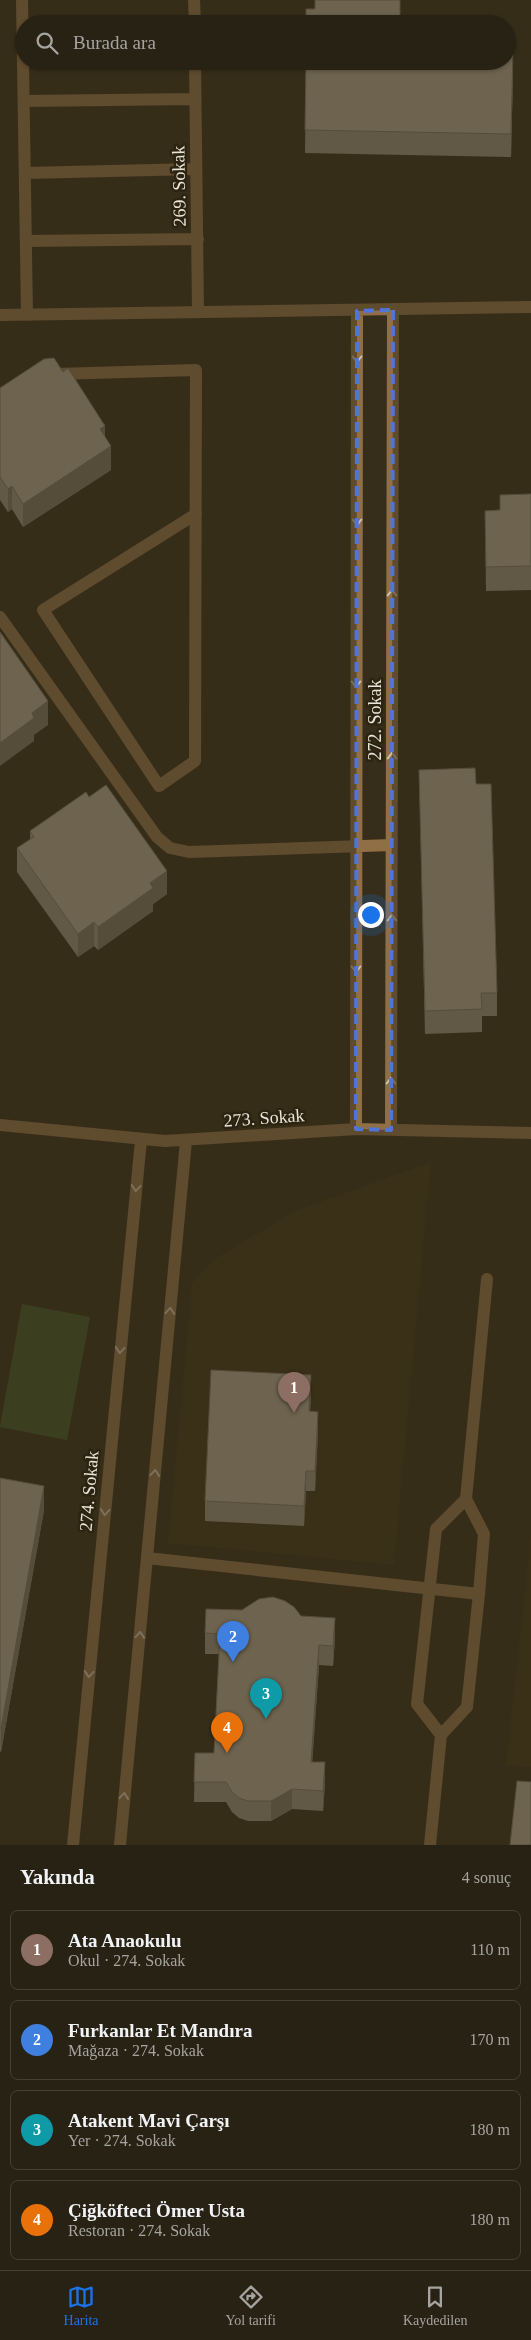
<!DOCTYPE html>
<html lang="tr">
<head>
<meta charset="utf-8">
<style>
  :root { --surface:#282214; --page:#302a1d; --text:#f1f3f6; --muted:#a5a4a0; --line:#443f34; --accent:#1a73e8 }
  body { margin:0; font-family:Georgia,serif; background:var(--page); color:var(--text) }
  .you { position:absolute; left:370px; top:914px; width:18px; height:18px; margin:-12px; border:4px solid #fff; border-radius:50%; background:#1a73e8; box-shadow:0 0 0 8px #1a73e833 }
  .badge { display:grid; place-items:center; width:32px; height:32px; border-radius:50%; background:var(--accent); color:#fff; font-size:16px; font-weight:700 }
  .pin { position:absolute; translate:-50% -41px; filter:drop-shadow(0 1px 2px #0008) }
  .pin::after { content:''; position:absolute; top:26px; width:18px; height:15px; background:inherit; clip-path:polygon(0 0,100% 0,50% 100%) }
  .list { margin:0; padding:0; list-style:none }
  h2 { display:flex; justify-content:space-between; align-items:center; height:65px; margin:0; padding:0 20px; font-size:21px }
  h2 small { font-size:16px; font-weight:400; color:var(--muted) }
  .list li { display:grid; grid-template-columns:32px 1fr auto; gap:15px; align-items:center; box-sizing:border-box; height:80px; margin:0 10px 10px; padding:0 10px; border:1px solid var(--line); border-radius:8px }
  .list b { display:block; font-size:19px; white-space:nowrap }
  .list p { margin:0; font-size:16px; white-space:nowrap; color:var(--muted) }
  .list em { font-size:16px; font-style:normal; color:var(--muted) }
  .icon { flex:none; width:28px; height:28px; fill:none; stroke:currentColor; stroke-width:2; stroke-linecap:round; stroke-linejoin:round }
  .map { position:relative; flex:none; width:531px; height:1845px; overflow:hidden }
  .search { position:absolute; background:var(--surface); box-shadow:0 1px 4px #0004; left:15px; right:15px; top:15px; height:55px; display:flex; align-items:center; gap:12px; box-sizing:border-box; padding:0 18px; border-radius:28px; color:var(--muted); font-size:19px }
  .sheet { height:425px; background:var(--surface) }
  nav { display:flex; justify-content:space-around; align-items:center; box-sizing:border-box; height:70px; border-top:1px solid var(--line); background:var(--surface); font-size:14px; color:var(--muted) }
  nav a { display:grid; justify-items:center; gap:2px }
  nav .on { color:var(--accent) }
  .map>svg:first-child { display:block }
  .built { fill:#3e3318 }
  .green { fill:#435626 }
  .lines { fill:none; stroke-linecap:round; stroke-linejoin:round }
  .minor { stroke:#916f46; stroke-width:12 }
  .wall { fill:#968e7a }
  .shaded-wall { fill:#7a7463 }
  .building { fill:#afa58e; stroke:#7a7463 }
  .oneway { stroke:#cfc1ac }
  .marked { fill:none; stroke:#5074d8; stroke-width:4; stroke-dasharray:10 6; stroke-linejoin:round }
  .labels { text-anchor:middle; stroke-width:5; stroke-linejoin:round; paint-order:stroke }
  .street-label { font-size:18px; fill:#e9e4d8; stroke:#2c2410 }
</style>
</head>
<body>
<div class="map">
<svg width="531" height="1845" viewBox="0 0 531 1845">
  <rect width="100%" height="100%" fill="#362d1a"/>
  <path class="built" d="M 431,1162 L 394,1565 L 168,1543 L 192,1283 L 213,1260 L 295,1211 Z
    M 531,1533 L 531,1767 L 506,1765 Z"/>
  <path class="green" d="M 22,1304 L 90,1317 L 67,1440 L 0,1427 Z"/>
  <g class="lines">
    <path class="minor" d="M 22,0 L 27,315
      M 194,0 L 195,24
      M 63,24 L 195,21
      M 195,61 L 198,311
      M 24,101 L 195,99
      M 25,173 L 196,169
      M 26,241 L 198,239
      M 0,315 L 531,307
      M 55,374 L 196,370 L 195,761 L 159,786 L 43,610 L 196,514
      M 0,617 L 157,837 L 170,848 L 189,852 L 392,845
      M 0,1125 L 165,1141 L 356,1129 L 531,1133
      M 356,1129 L 357,311
      M 391,1130 L 393,310
      M 466,1499 L 487,1279
      M 147,1558 L 479,1594
      M 73,1845 L 141,1140
      M 120,1845 L 186,1141
      M 430,1845 L 441,1735 L 467,1707 L 479,1594 L 484,1534 L 466,1499 L 436,1529 L 417,1704 L 441,1735"/>
  </g>
  <path class="wall" d="M 306,61 L 513,72 L 511,157 L 305,153 Z
    M 0,388 L 105,436 L 111,470 L 23,527 L 12,509 L 8,512 L 0,500 Z
    M 531,494 L 531,590 L 486,591 L 485,511 L 500,510 Z
    M 419,770 L 476,784 L 497,993 L 497,1016 L 482,1016 L 482,1032 L 425,1034 Z
    M 89,797 L 167,894 L 153,904 L 153,911 L 98,950 L 94,946 L 78,957 L 17,872 L 17,848 L 30,839 L 30,831 Z
    M 311,1395 L 310,1411 L 318,1432 L 315,1491 L 306,1491 L 304,1526 L 205,1521 L 205,1501 Z
    M 0,1478 L 44,1510 L 1,1752 L 0,1751 Z
    M 301,1616 L 335,1638 L 333,1666 L 319,1665 L 312,1762 L 325,1783 L 323,1811 L 292,1809 L 271,1821 L 248,1821 L 239,1818 L 232,1812 L 226,1802 L 194,1802 L 195,1753 L 214,1753 L 219,1654 L 205,1654 L 205,1633 Z"/>
  <path class="shaded-wall" d="M 513,49 L 513,72 L 511,157 L 511,134 Z
    M 105,426 L 105,449 L 100,429 Z
    M 111,446 L 111,470 L 23,527 L 23,504 Z
    M 12,486 L 12,509 L 8,512 L 8,489 Z
    M 48,701 L 48,725 L 34,735 L 34,741 L 0,766 L 0,743 L 32,713 Z
    M 167,871 L 167,894 L 153,904 L 153,911 L 98,950 L 98,927 L 150,883 Z
    M 94,922 L 94,946 L 78,957 L 78,934 Z
    M 311,1375 L 311,1395 L 309,1431 L 309,1411 Z
    M 318,1412 L 318,1432 L 315,1491 L 315,1471 Z
    M 306,1471 L 306,1491 L 304,1526 L 304,1506 Z
    M 44,1486 L 44,1510 L 1,1752 L 1,1728 Z
    M 335,1618 L 335,1638 L 333,1666 L 333,1646 Z
    M 319,1645 L 319,1665 L 311,1782 L 311,1762 Z
    M 325,1762 L 325,1783 L 323,1811 L 323,1791 Z
    M 292,1789 L 292,1809 L 271,1821 L 271,1801 Z"/>
  <path class="building" d="M 315,0 L 400,0 L 400,24 L 306,24 L 306,9 L 315,9 Z
    M 507,49 L 513,49 L 511,134 L 305,130 L 306,61 L 507,61 Z
    M 54,358 L 63,372 L 68,368 L 105,426 L 100,429 L 111,446 L 23,504 L 12,486 L 8,489 L 0,477 L 0,388 L 44,359 Z
    M 531,494 L 531,566 L 486,567 L 485,511 L 500,510 L 500,495 Z
    M 0,632 L 48,701 L 32,713 L 34,718 L 0,743 Z
    M 475,768 L 476,784 L 491,784 L 497,993 L 481,993 L 482,1009 L 425,1011 L 419,770 Z
    M 106,785 L 167,871 L 150,883 L 153,888 L 98,927 L 94,922 L 78,934 L 17,848 L 34,837 L 30,831 L 86,792 L 89,797 Z
    M 211,1370 L 311,1375 L 309,1411 L 318,1412 L 315,1471 L 306,1471 L 304,1506 L 205,1501 Z
    M 0,1478 L 44,1486 L 1,1728 L 0,1728 Z
    M 273,1597 L 285,1601 L 294,1607 L 301,1616 L 335,1618 L 333,1646 L 319,1645 L 311,1762 L 325,1762 L 323,1791 L 292,1789 L 271,1801 L 248,1801 L 239,1798 L 232,1792 L 226,1782 L 194,1782 L 195,1753 L 214,1753 L 220,1634 L 205,1633 L 206,1609 L 242,1610 L 259,1599 Z
    M 517,1781 L 531,1782 L 531,1845 L 510,1845 Z"/>
  <defs><path id="oneway-chevron" d="M-2-3.5L2.5 0L-2 3.5" fill="none" stroke-width="1.6" stroke-linecap="round" stroke-linejoin="round" transform="scale(1.25)"/></defs>
  <g class="oneway">
    <use href="#oneway-chevron" transform="translate(357 359) rotate(90)"/>
    <use href="#oneway-chevron" transform="translate(357 522) rotate(90)"/>
    <use href="#oneway-chevron" transform="translate(392 593) rotate(-90)"/>
    <use href="#oneway-chevron" transform="translate(356 684) rotate(90)"/>
    <use href="#oneway-chevron" transform="translate(392 756) rotate(-90)"/>
    <use href="#oneway-chevron" transform="translate(392 918) rotate(-90)"/>
    <use href="#oneway-chevron" transform="translate(356 969) rotate(90)"/>
    <use href="#oneway-chevron" transform="translate(391 1081) rotate(-90)"/>
    <use href="#oneway-chevron" transform="translate(136 1188) rotate(95)"/>
    <use href="#oneway-chevron" transform="translate(170 1311) rotate(-85)"/>
    <use href="#oneway-chevron" transform="translate(120 1350) rotate(95)"/>
    <use href="#oneway-chevron" transform="translate(155 1473) rotate(-85)"/>
    <use href="#oneway-chevron" transform="translate(105 1512) rotate(95)"/>
    <use href="#oneway-chevron" transform="translate(140 1635) rotate(-85)"/>
    <use href="#oneway-chevron" transform="translate(89 1674) rotate(95)"/>
    <use href="#oneway-chevron" transform="translate(124 1796) rotate(-85)"/>
  </g>
  <path d="M0 0H531V1845H0ZM 393,310 L 391,1130 L 356,1129 L 357,311 Z" fill="#362d1a" fill-opacity=".55" fill-rule="evenodd"/>
  <path class="marked" d="M 393,310 L 391,1130 L 356,1129 L 357,311 Z"/>
  <g class="labels">
    <g class="street-label">
      <text transform="translate(179 186) rotate(-91)" y="6">269. Sokak</text>
      <text transform="translate(375 720) rotate(-90)" y="6">272. Sokak</text>
      <text transform="translate(264 1118) rotate(-4)" y="6">273. Sokak</text>
      <text transform="translate(89 1491) rotate(-85)" y="6">274. Sokak</text>
    </g>
  </g>
</svg>
<div class="you"></div>
<div class="pin badge" style="left:294px;top:1413px;background:#8d6e63">1</div>
<div class="pin badge" style="left:233px;top:1662px;background:#3f7fe0">2</div>
<div class="pin badge" style="left:266px;top:1719px;background:#0f9aa8">3</div>
<div class="pin badge" style="left:227px;top:1753px;background:#e8710a">4</div>
<div class="search"><svg class="icon" aria-label="search" viewBox="0 0 24 24"><circle cx="10" cy="10" r="6"/><path d="M15 15l6 6"/></svg>Burada ara</div>
</div>
<section class="sheet">
<h2>Yakında<small>4 sonuç</small></h2>
<ul class="list">
<li><span class="badge" style="background:#8d6e63">1</span><div><b>Ata Anaokulu</b><p>Okul · 274. Sokak</p></div><em>110 m</em></li>
<li><span class="badge" style="background:#3f7fe0">2</span><div><b>Furkanlar Et Mandıra</b><p>Mağaza · 274. Sokak</p></div><em>170 m</em></li>
<li><span class="badge" style="background:#0f9aa8">3</span><div><b>Atakent Mavi Çarşı</b><p>Yer · 274. Sokak</p></div><em>180 m</em></li>
<li><span class="badge" style="background:#e8710a">4</span><div><b>Çiğköfteci Ömer Usta</b><p>Restoran · 274. Sokak</p></div><em>180 m</em></li>
</ul>
</section>
<nav>
<a class="on"><svg class="icon" aria-label="map" viewBox="0 0 24 24"><path d="M3 6l6-2 6 2 6-2v14l-6 2-6-2-6 2zM9 4v14M15 6v14"/></svg>Harita</a>
<a><svg class="icon" aria-label="directions" viewBox="0 0 24 24"><path d="M12 3l9 9-9 9-9-9zM9 14v-3h6M13 9l2 2-2 2"/></svg>Yol tarifi</a>
<a><svg class="icon" aria-label="saved" viewBox="0 0 24 24"><path d="M7 4h10v16l-5-4-5 4z"/></svg>Kaydedilen</a>
</nav>
</body>
</html>
